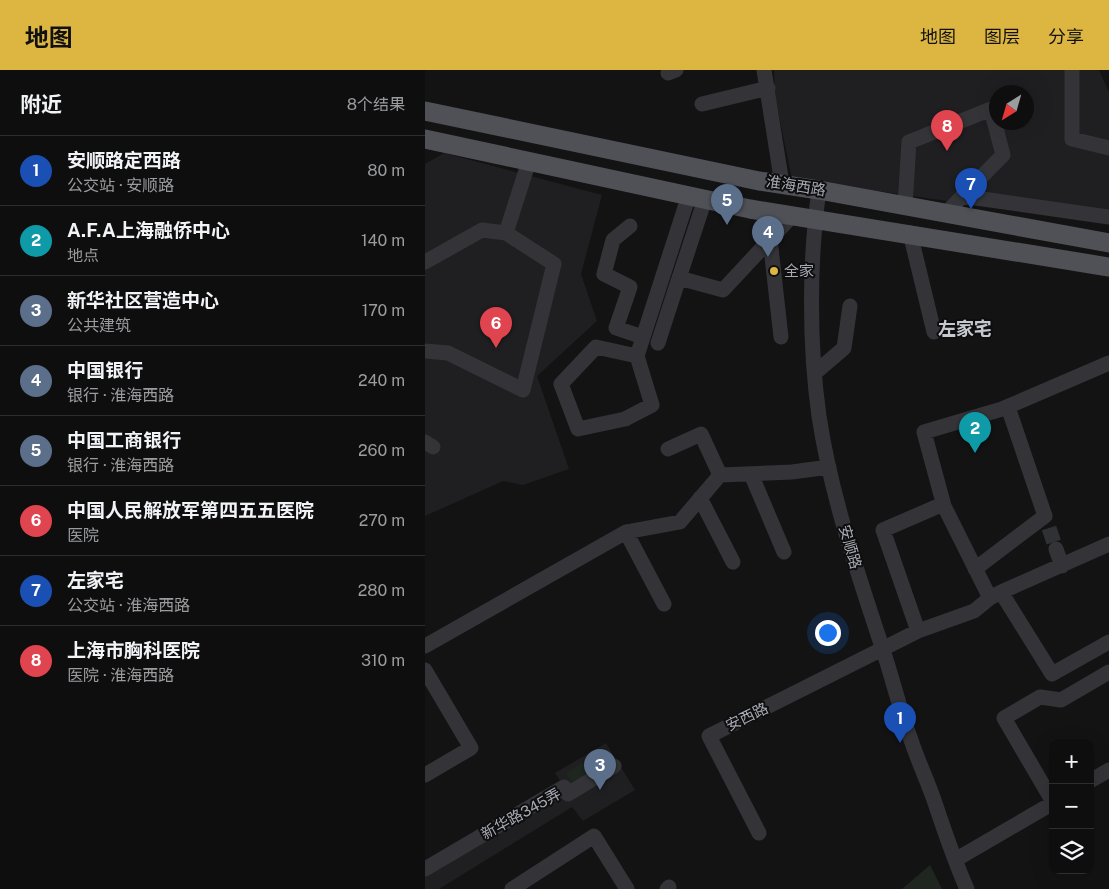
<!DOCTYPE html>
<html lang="zh">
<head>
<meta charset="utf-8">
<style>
  :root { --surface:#0e0e0f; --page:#171718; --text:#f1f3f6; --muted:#9b9c9e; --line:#2e2e2f; --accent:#ddb541 }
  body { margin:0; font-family:"Public Sans","Noto Sans SC",sans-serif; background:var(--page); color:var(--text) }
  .controls { position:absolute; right:15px; bottom:15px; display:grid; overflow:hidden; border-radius:10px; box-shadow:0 5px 20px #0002 }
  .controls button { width:45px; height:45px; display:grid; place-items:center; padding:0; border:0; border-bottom:1px solid var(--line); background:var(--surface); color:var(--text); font:25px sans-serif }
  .compass { position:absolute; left:564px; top:15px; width:45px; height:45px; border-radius:50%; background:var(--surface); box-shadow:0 5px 20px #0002; rotate:217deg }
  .you { position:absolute; left:402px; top:562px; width:18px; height:18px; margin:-12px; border:4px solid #fff; border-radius:50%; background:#1a73e8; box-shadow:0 0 0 8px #1a73e833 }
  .badge { display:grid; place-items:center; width:32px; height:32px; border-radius:50%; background:var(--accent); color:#fff; font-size:16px; font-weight:700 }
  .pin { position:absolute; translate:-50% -41px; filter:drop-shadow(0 1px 2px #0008) }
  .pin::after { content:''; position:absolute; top:26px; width:18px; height:15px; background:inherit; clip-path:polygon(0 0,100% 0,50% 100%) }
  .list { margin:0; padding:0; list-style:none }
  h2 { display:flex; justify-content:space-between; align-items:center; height:65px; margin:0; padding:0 20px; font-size:21px }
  h2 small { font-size:16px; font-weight:400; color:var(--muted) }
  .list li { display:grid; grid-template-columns:32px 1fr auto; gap:15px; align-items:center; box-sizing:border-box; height:70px; padding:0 20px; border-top:1px solid var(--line) }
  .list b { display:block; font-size:19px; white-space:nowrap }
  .list p { margin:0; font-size:16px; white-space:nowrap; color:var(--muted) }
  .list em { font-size:16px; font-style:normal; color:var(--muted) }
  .icon { flex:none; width:28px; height:28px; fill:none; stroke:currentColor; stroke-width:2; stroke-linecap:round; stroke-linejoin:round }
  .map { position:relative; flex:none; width:684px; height:819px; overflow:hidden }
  header { display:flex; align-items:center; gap:30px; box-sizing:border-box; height:70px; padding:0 25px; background:var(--accent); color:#111 }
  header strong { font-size:24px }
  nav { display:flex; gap:28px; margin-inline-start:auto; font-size:18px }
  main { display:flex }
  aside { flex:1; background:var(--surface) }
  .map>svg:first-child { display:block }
  .built { fill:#1f1f21; fill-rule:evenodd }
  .green { fill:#1f2620 }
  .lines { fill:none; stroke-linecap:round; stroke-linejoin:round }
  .minor-tunnel { stroke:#303134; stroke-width:15; stroke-dasharray:15 8; stroke-linecap:butt }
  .minor { stroke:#343438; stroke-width:15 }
  .major { stroke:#505157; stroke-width:19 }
  .poi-dot { fill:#ddb541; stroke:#0e0e0f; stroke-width:2 }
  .labels { text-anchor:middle; stroke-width:4; stroke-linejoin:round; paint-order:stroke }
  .street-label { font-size:15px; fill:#a6a9b3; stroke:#0e0e0f }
  .poi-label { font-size:15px; fill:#a6a9b3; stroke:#0e0e0f; text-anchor:start }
  .quarter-label { font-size:18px; font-weight:bold; fill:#c6c8cf; stroke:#0e0e0f }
</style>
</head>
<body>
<header>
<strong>地图</strong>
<nav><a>地图</a><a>图层</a><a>分享</a></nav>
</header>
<main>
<aside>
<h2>附近<small>8个结果</small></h2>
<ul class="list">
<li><span class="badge" style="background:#1a4fb4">1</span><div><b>安顺路定西路</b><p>公交站 · 安顺路</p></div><em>80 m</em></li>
<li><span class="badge" style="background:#0f9aa8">2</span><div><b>A.F.A上海融侨中心</b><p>地点</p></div><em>140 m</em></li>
<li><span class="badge" style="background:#5c6f8a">3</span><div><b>新华社区营造中心</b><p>公共建筑</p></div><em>170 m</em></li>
<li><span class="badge" style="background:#5c6f8a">4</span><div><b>中国银行</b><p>银行 · 淮海西路</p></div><em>240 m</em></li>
<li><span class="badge" style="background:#5c6f8a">5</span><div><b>中国工商银行</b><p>银行 · 淮海西路</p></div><em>260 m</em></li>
<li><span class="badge" style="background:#e0444e">6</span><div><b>中国人民解放军第四五五医院</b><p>医院</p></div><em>270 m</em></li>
<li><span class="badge" style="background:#1a4fb4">7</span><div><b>左家宅</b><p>公交站 · 淮海西路</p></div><em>280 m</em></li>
<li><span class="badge" style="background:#e0444e">8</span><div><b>上海市胸科医院</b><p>医院 · 淮海西路</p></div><em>310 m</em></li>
</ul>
</aside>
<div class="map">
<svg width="684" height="819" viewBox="0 0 684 819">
  <rect width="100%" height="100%" fill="#131314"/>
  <path class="built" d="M 349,0 L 674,0 L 684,22 L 684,154 L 367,109 L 350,26 ZM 572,22 L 602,22 L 602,52 L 572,52 Z
    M 19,83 L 177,125 L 156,204 L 172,251 L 112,306 L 144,399 L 98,415 L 78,411 L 0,446 L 0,94 Z
    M 181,673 L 210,720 L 158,751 L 147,737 L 14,819 L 0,819 L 0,795 L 136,712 L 130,703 Z"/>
  <path class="green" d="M 173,683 L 181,696 L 149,716 L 141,703 Z
    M 505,795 L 517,819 L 477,819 Z"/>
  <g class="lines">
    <path class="minor-tunnel" d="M 624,458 L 631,479"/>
    <path class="minor" d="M 339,0 L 357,114
      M 647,0 L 647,69 L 684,78
      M 243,3 L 251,0
      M 277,34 L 343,18
      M 394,120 C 384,191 384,275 394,346 C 406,426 433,504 458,580 C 468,610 475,641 486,670 C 493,691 502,710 509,730 C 519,760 529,790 542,819
      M 537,126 L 684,147
      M 280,129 L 254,208 L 298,220 L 368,145
      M 480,136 L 484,72 L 566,39 L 578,85 L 521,143
      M 205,156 L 188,170 L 179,204 L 205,217 L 191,258 L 218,267
      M 81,163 L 104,91
      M 485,163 L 509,262
      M 345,169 L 356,267
      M 0,192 L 57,160 L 81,163 L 129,194 L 98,320 L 23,283 L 0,281
      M 233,273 L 254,208
      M 212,286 L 171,277 L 136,314 L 153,359 L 200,349 L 227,335 L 212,286 L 264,125
      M 391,302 L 419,278 L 425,236
      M 0,372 L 8,377
      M 243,379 L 276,364 L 295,405
      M 326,404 L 359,482
      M 275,428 L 308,492
      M 201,462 L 239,534
      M 631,479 L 637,496
      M 550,499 L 620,446 L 583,337
      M 576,522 L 627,604 L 684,572
      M 565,528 L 519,436 L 499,362 L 577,339 L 684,293
      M 493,561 L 458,460 L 518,434
      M 0,576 L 201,462 L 255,452 L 295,405 L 367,402 L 404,397
      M 0,600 L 46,678 L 0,705
      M 665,711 L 684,700
      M 628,732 L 579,648 L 615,627 L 636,630 L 684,602
      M 334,763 L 284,666 L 493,561 L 549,541 L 565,528 L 576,522 L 684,474
      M 530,790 L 628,733
      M 0,799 L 139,717 L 143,724 L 189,696
      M 87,819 L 169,766 L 202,819
      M 242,819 L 244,817"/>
    <path class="major" d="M 0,41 L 334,111 L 394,120 L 684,173
      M 0,69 L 325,139 L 684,197"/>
  </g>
  <circle class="poi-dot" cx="349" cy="201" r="5"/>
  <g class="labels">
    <g class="street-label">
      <text transform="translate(371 116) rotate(9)" y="5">淮海西路</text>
      <text transform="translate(425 477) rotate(74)" y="5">安顺路</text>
      <text transform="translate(322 647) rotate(-26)" y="5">安西路</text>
      <text transform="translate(96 744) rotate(-29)" y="5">新华路345弄</text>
    </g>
    <g class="poi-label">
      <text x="359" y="206">全家</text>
    </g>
    <g class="quarter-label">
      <text x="540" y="265">左家宅</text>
    </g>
  </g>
</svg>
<div class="controls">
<button>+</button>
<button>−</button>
<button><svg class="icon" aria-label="layers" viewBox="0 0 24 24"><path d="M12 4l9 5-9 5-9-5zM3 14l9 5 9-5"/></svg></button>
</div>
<svg class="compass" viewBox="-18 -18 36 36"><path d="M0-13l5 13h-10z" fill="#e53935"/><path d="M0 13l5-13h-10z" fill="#9b9c9e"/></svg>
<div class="you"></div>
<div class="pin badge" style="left:475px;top:673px;background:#1a4fb4">1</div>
<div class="pin badge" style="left:550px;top:383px;background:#0f9aa8">2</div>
<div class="pin badge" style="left:175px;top:720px;background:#5c6f8a">3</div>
<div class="pin badge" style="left:343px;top:187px;background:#5c6f8a">4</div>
<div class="pin badge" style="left:302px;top:155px;background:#5c6f8a">5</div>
<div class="pin badge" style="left:71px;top:278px;background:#e0444e">6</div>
<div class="pin badge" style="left:546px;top:139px;background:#1a4fb4">7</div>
<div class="pin badge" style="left:522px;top:81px;background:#e0444e">8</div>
</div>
</main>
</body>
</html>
